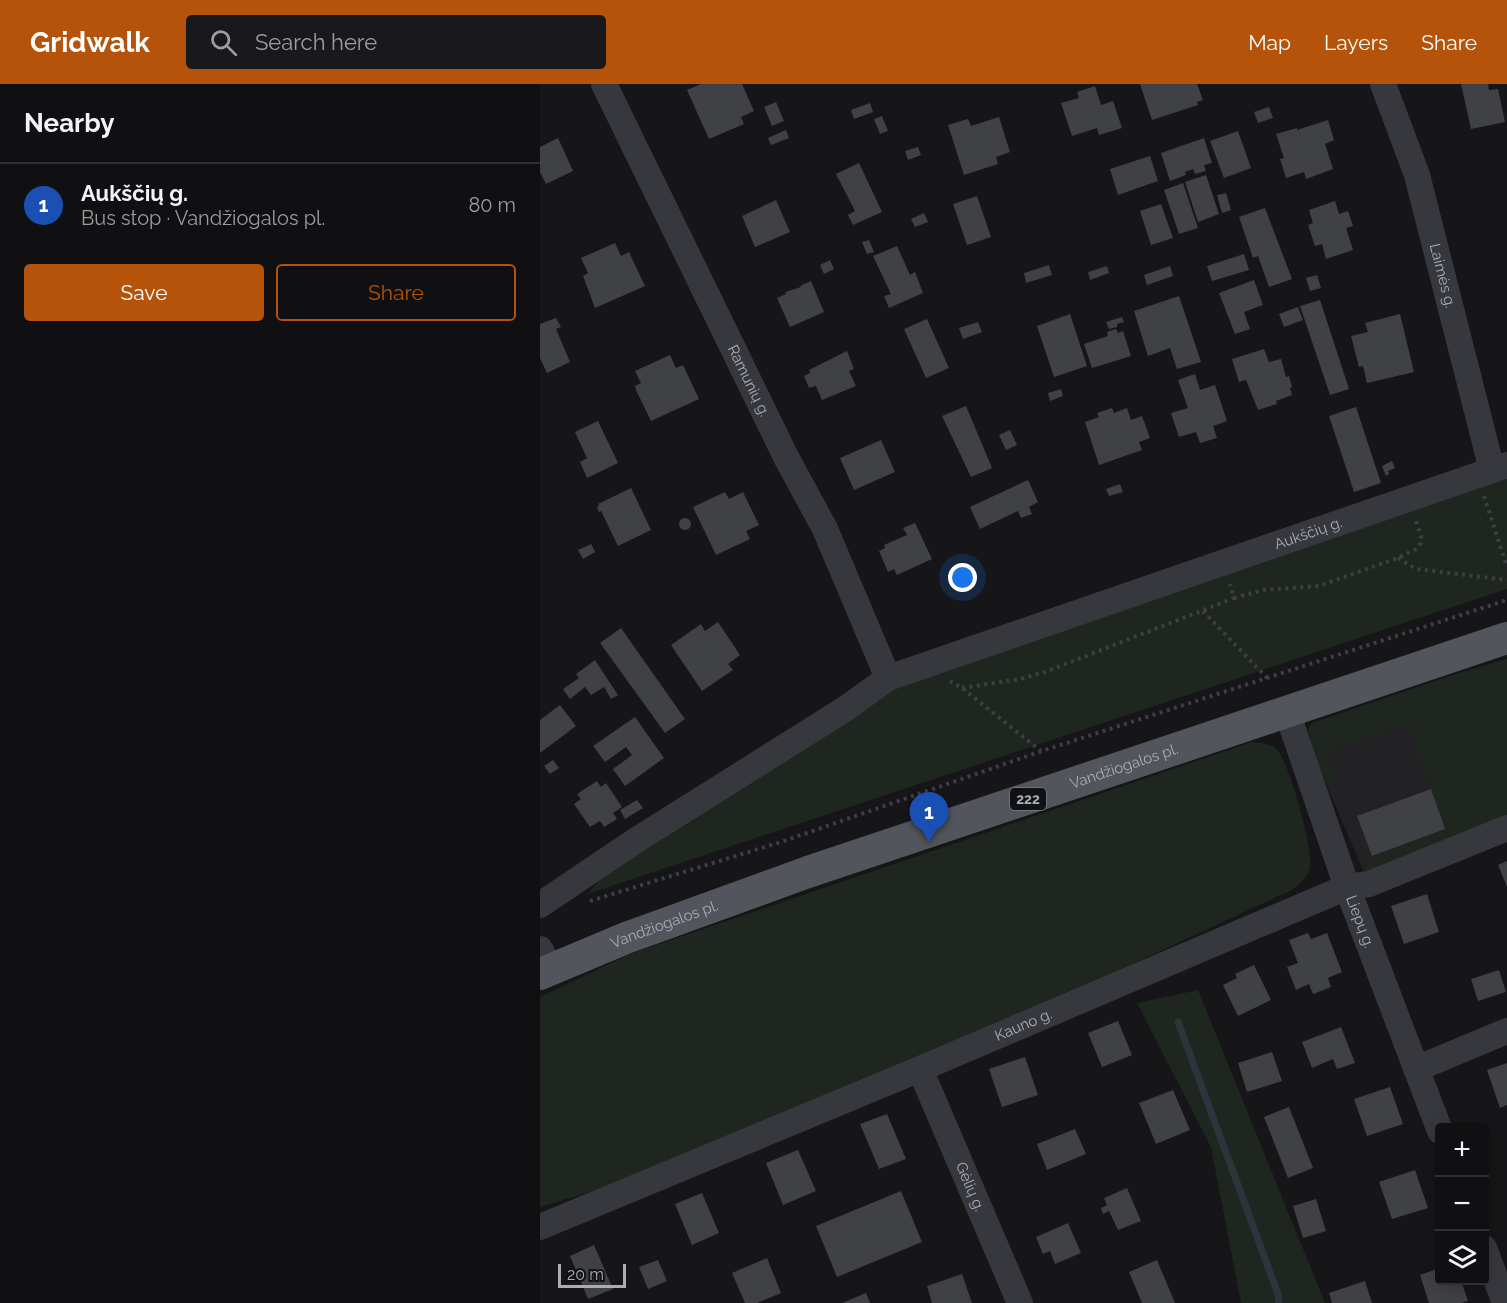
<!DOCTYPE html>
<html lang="en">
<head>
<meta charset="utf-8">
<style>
  :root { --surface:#101012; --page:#19191b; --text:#f1f3f6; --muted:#9c9d9f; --line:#303032; --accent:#b45309 }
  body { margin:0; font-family:Raleway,sans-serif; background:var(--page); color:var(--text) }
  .controls { position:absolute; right:18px; bottom:18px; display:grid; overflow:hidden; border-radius:6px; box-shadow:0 3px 15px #0003 }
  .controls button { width:54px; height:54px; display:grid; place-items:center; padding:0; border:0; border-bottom:2px solid var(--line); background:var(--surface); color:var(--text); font:30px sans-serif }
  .scale { position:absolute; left:18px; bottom:15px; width:68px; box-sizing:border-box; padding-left:6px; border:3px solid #a8adb8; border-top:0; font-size:16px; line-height:21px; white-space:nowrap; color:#a8adb8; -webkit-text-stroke:4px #111113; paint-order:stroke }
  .you { position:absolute; left:423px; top:494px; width:21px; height:21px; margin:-15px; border:4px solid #fff; border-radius:50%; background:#1a73e8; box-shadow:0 0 0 9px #1a73e833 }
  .badge { display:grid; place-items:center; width:39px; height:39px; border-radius:50%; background:var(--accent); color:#fff; font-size:20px; font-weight:700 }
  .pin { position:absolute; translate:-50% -50px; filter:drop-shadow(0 2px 3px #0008) }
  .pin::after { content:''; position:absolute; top:32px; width:21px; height:18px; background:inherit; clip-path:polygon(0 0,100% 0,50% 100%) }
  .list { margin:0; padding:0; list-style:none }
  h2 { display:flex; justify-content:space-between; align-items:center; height:78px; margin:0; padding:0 24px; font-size:26px }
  h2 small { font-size:20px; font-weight:400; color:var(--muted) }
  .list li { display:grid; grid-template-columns:39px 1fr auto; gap:18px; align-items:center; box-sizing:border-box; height:84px; padding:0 24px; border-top:2px solid var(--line) }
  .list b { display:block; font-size:22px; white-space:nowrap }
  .list p { margin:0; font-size:20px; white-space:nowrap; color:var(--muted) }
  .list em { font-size:20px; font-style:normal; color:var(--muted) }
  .actions { display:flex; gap:12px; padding:18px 24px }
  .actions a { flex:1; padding:14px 0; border:2px solid var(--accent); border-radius:6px; text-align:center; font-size:21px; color:var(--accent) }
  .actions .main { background:var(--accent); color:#fff }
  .icon { flex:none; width:33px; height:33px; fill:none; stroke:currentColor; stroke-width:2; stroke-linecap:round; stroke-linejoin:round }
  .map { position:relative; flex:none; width:967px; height:1219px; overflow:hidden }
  header { display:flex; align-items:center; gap:36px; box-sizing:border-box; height:84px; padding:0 30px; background:var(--accent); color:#fff }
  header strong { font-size:28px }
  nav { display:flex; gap:33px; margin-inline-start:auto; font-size:21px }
  .search { width:420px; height:54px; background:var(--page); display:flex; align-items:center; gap:15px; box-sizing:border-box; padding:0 21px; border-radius:6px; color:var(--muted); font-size:22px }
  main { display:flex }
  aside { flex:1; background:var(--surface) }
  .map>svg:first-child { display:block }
  .built { fill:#222225 }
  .green { fill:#1e261f }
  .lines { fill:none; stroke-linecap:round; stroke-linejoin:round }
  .stream { stroke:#2c353c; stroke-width:7 }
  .building { fill:#404145 }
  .path { stroke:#3d3f44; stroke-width:4; stroke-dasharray:3 4.5; stroke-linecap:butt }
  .minor { stroke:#37383d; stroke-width:26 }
  .major { stroke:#53555c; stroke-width:32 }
  .labels { text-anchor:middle; stroke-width:5; stroke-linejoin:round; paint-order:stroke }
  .shield { fill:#111113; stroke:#7b7e86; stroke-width:1.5 }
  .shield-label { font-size:14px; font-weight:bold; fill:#a8adb8 }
  .street-label { font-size:15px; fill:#a8adb8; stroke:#111113 }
</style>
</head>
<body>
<header>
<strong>Gridwalk</strong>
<div class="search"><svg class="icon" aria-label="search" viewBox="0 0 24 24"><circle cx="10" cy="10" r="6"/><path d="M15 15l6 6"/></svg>Search here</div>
<nav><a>Map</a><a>Layers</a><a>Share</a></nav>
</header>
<main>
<aside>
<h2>Nearby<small></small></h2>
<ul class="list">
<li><span class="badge" style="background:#1a4fb4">1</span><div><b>Aukščių g.</b><p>Bus stop · Vandžiogalos pl.</p></div><em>80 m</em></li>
</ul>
<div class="actions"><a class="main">Save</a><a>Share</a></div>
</aside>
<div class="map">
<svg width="967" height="1219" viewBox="0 0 967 1219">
  <rect width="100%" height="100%" fill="#161618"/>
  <path class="built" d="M 922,588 L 967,744 L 829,800 L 778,681 L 768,645 L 772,639 Z"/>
  <path class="green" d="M 967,381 L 967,505 L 47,810 L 95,757 L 348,594 Z
    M 967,575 L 967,744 L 825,790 L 826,779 L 832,772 L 905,745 L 868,641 L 786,668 L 796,697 L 791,700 C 777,693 773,665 769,650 L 768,645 L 772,639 L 922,588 Z
    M 712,658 C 721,659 732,659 738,667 C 750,682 773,764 770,783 C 768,795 758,801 750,807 L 437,952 L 56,1106 L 0,1123 L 0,913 L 90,870 Z
    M 658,906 L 785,1219 L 701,1219 L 671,1063 L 597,919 Z"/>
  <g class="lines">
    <path class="stream" d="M 638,938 L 738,1210 L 739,1219"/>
  </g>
  <path class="building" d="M 161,0 L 202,0 L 214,27 L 201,33 L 204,40 L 169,55 L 147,6 Z
    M 600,0 L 657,0 L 663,16 L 657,18 L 658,21 L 612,36 Z
    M 921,0 L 948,0 L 949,6 L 958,5 L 965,38 L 931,45 Z
    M 555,2 L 561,21 L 573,17 L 582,44 L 559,51 L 557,44 L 532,52 L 521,19 L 539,14 L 537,8 Z
    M 236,18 L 244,37 L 232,42 L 224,23 Z
    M 330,19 L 333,28 L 314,35 L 311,26 Z
    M 729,23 L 733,34 L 718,39 L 714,28 Z
    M 342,32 L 348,47 L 340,50 L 334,35 Z
    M 459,33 L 470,68 L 456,73 L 458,80 L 424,91 L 408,41 L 428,35 L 431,42 Z
    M 788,36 L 794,56 L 785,60 L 793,85 L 766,95 L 764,88 L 746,94 L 740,75 L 744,74 L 736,50 L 757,44 L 757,46 Z
    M 246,46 L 249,54 L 231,61 L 228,54 Z
    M 698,47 L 711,84 L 684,94 L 670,57 Z
    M 18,54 L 33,87 L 6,100 L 0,88 L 0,63 Z
    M 664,54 L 672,79 L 664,81 L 666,87 L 655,90 L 653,85 L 645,88 L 646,91 L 630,97 L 621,69 Z
    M 378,63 L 381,71 L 368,76 L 365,67 Z
    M 610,72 L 618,97 L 578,111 L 570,85 Z
    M 319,79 L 342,128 L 313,141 L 308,131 L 315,127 L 296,90 Z
    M 666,91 L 679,130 L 658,138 L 645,98 Z
    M 643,99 L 658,144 L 639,150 L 624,106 Z
    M 686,109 L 691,126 L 682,129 L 677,111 Z
    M 437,112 L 451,153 L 427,161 L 413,120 Z
    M 236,116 L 250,148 L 215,163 L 202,132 Z
    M 795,117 L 799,130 L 808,127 L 813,142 L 806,144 L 813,166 L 786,175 L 782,160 L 775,162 L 768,141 L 773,139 L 769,126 Z
    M 621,120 L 633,154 L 611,161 L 600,127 Z
    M 725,124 L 752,195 L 729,203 L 718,172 L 713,174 L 699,133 Z
    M 384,129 L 388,138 L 375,143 L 371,135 Z
    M 329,156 L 334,168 L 327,170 L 322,158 Z
    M 75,159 L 81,172 L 89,168 L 105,202 L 55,224 L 43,192 L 48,189 L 41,174 Z
    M 357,162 L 370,191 L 375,188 L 383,209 L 349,224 L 344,212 L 351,210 L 333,172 Z
    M 704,170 L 709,186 L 672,197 L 667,182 Z
    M 290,176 L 294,185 L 284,190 L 280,181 Z
    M 509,181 L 512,191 L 486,199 L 484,189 Z
    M 567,182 L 569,189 L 550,196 L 548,188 Z
    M 630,182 L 633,192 L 607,201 L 604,191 Z
    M 777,191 L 781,204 L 770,207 L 766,194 Z
    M 714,196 L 723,221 L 704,228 L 710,245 L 695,250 L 679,209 Z
    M 271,197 L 284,228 L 250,243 L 237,214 L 246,210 L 245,208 L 261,203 L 260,202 Z
    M 639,212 L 661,278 L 637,285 L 630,264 L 608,272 L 594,227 Z
    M 780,216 L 809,305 L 790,311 L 760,222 Z
    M 758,223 L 763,236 L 744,243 L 739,230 Z
    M 530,230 L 547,282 L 514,293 L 497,242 Z
    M 860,230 L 874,288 L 827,299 L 823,282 L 819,283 L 811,252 L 828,248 L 825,239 Z
    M 582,233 L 584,238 L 577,240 L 577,243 L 569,245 L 566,238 Z
    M 16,234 L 21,243 L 16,245 L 30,278 L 7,289 L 0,274 L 0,240 Z
    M 387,235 L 409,284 L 386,294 L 364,245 Z
    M 438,238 L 442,248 L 423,255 L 419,244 Z
    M 576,245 L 578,249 L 583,247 L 591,272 L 552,284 L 544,260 L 568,252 L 567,248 Z
    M 724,265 L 729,278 L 741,275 L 746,293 L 749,292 L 752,303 L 750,304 L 752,311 L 736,317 L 737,320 L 718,326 L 706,296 L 699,298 L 692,275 Z
    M 307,267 L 314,285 L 309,287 L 316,302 L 282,316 L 276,302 L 269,304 L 264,292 L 270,289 L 269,286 Z
    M 130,271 L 136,284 L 143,281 L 159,315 L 111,337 L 96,306 L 95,302 L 101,299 L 95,287 Z
    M 655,290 L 660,306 L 675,301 L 687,337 L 673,342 L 677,354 L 660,359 L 656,348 L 639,353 L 631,329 L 648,324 L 638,296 Z
    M 521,305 L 523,312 L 510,317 L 508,309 Z
    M 426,322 L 452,384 L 431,393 L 402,332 Z
    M 816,323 L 841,399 L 814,408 L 789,332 Z
    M 572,324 L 574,329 L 587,324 L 591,336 L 602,332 L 610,354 L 599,358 L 602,366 L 559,381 L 545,338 L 559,333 L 557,329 Z
    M 58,337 L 78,379 L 47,394 L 40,378 L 47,374 L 35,348 Z
    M 470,346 L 477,361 L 466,366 L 459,351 Z
    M 341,356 L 355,388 L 314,406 L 300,374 Z
    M 852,377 L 855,384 L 848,387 L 849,390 L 846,392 L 842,382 Z
    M 488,396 L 498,418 L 489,423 L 492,430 L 481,434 L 478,427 L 440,445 L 430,423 Z
    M 580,400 L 583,408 L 569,412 L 566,405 Z
    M 91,404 L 111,446 L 78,462 L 61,427 L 59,428 L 57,423 L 59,422 L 58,420 Z
    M 185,408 L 189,415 L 203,408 L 219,441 L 206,447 L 210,455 L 176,471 L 153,423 Z
    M139 440a6 6 0 1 1 12 0a6 6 0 1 1-12 0Z
    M 375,439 L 392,475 L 357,491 L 354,485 L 348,488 L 339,467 L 345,464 L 344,461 L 367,451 L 363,444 Z
    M 51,460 L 55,468 L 43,475 L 38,466 Z
    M 178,538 L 200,571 L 188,580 L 193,586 L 162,607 L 131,561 L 161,540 L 165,547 Z
    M 81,544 L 145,635 L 125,649 L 60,559 Z
    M 55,576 L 78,611 L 71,615 L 64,603 L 51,611 L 45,603 L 30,615 L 23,605 L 39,594 L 36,590 Z
    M 20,621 L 36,642 L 0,669 L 0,636 Z
    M 95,633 L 124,674 L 85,702 L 73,685 L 92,671 L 86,663 L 65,678 L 53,662 Z
    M 13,676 L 19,684 L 10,690 L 4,682 Z
    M 57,697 L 61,703 L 66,699 L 82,723 L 73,729 L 77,735 L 64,743 L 60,737 L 50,743 L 34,720 L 41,715 L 37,710 Z
    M 891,705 L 905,745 L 832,772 L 817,732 Z
    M 97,716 L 103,724 L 85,735 L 80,726 Z
    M 967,777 L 967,803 L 958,781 Z
    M 887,810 L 899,848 L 864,860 L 851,822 Z
    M 768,849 L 771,855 L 787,849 L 802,888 L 788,894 L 791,903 L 773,910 L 769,900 L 756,906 L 747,883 L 758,879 L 749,856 Z
    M 714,881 L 731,916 L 698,932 L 683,901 L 697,894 L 695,890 Z
    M 959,886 L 966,908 L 938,917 L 931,895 Z
    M 578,937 L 592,971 L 562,983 L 548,949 Z
    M 801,943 L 815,979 L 797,985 L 793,975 L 772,984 L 762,958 Z
    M 732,968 L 742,997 L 707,1008 L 698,979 Z
    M 485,973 L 498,1011 L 462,1023 L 449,985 Z
    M 967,979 L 967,1021 L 960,1024 L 947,986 Z
    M 850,1003 L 863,1040 L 827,1052 L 814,1015 Z
    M 633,1006 L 650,1046 L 616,1060 L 599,1019 Z
    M 749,1023 L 773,1084 L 748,1094 L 724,1033 Z
    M 347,1030 L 366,1075 L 339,1085 L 320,1040 Z
    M 535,1045 L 546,1070 L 507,1086 L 497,1060 Z
    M 258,1066 L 276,1107 L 243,1121 L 226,1079 Z
    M 875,1086 L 888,1124 L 852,1135 L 839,1098 Z
    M 587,1104 L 601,1137 L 578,1146 L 569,1127 L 563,1130 L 561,1124 L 567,1121 L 564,1114 Z
    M 361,1107 L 382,1158 L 297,1193 L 276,1142 Z
    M 162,1109 L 179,1149 L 152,1161 L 135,1120 Z
    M 776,1115 L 786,1147 L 763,1154 L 753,1122 Z
    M 528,1139 L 541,1169 L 515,1180 L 510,1167 L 503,1170 L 496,1153 Z
    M 54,1161 L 73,1205 L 48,1215 L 30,1172 Z
    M 227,1174 L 241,1209 L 217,1219 L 205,1219 L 192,1189 Z
    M 118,1176 L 127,1197 L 108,1205 L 99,1183 Z
    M 617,1176 L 635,1219 L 602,1219 L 589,1188 Z
    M 900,1184 L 900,1196 L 921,1196 L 928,1217 L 921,1219 L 889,1219 L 880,1191 Z
    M 422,1190 L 432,1219 L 392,1219 L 387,1202 Z
    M 825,1197 L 832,1219 L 792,1219 L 789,1209 Z
    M 326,1209 L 330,1219 L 302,1219 Z"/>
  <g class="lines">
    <path class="path" d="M 944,412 L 967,483
      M 858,474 L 876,485 L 967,496
      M 694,514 L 723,506 L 779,502 L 858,474 L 876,465 L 881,459 L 881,452 L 876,437
      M 663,527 L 728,595
      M 410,597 L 422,604 L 501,667
      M 422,604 L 480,595 L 505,588 L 694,514 L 690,500
      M 50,817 L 241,758 L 502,667 L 967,516"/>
    <g class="minor">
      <path id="s1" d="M 64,0 L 246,373 L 285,445 L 348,594"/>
      <path id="s2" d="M 843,0 L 877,91 L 952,386"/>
      <path id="s3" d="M 747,628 L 807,803 L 900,1047"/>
      <path id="s4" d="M 0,821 L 95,757 L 305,625 L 348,594 L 967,381"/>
      <path d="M 0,865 L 11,885"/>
      <path id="s5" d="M 380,985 L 480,1219"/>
      <path d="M 876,985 L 967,947"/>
      <path id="s6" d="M 0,1143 L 380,985 L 807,803 L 829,800 L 967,744"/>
      <path d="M 944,1164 L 965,1219"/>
    </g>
    <path class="major" id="s7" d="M 0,890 L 86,854 L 268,788 L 967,554"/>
  </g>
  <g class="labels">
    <rect class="shield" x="470" y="704" width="36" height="22" rx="4.5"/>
    <g class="shield-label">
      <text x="488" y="720">222</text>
    </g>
    <g class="street-label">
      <text dy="5" stroke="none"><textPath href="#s2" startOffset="201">Laimės g.</textPath></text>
      <text dy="5" stroke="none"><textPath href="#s1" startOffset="330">Ramunių g.</textPath></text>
      <text dy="5" stroke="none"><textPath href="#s4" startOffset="860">Aukščių g.</textPath></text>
      <text dy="5" stroke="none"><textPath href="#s7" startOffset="620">Vandžiogalos pl.</textPath></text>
      <text dy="5" stroke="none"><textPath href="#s3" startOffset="222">Liepų g.</textPath></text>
      <text dy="5" stroke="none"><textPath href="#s7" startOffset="134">Vandžiogalos pl.</textPath></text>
      <text dy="5" stroke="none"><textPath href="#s6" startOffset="524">Kauno g.</textPath></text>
      <text dy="5" stroke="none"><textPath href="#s5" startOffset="128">Gėlių g.</textPath></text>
    </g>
  </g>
</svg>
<div class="controls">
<button>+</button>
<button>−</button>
<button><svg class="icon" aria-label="layers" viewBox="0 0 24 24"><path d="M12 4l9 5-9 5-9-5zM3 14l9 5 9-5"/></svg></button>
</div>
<div class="scale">20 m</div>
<div class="you"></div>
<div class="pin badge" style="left:389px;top:758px;background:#1a4fb4">1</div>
</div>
</main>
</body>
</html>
